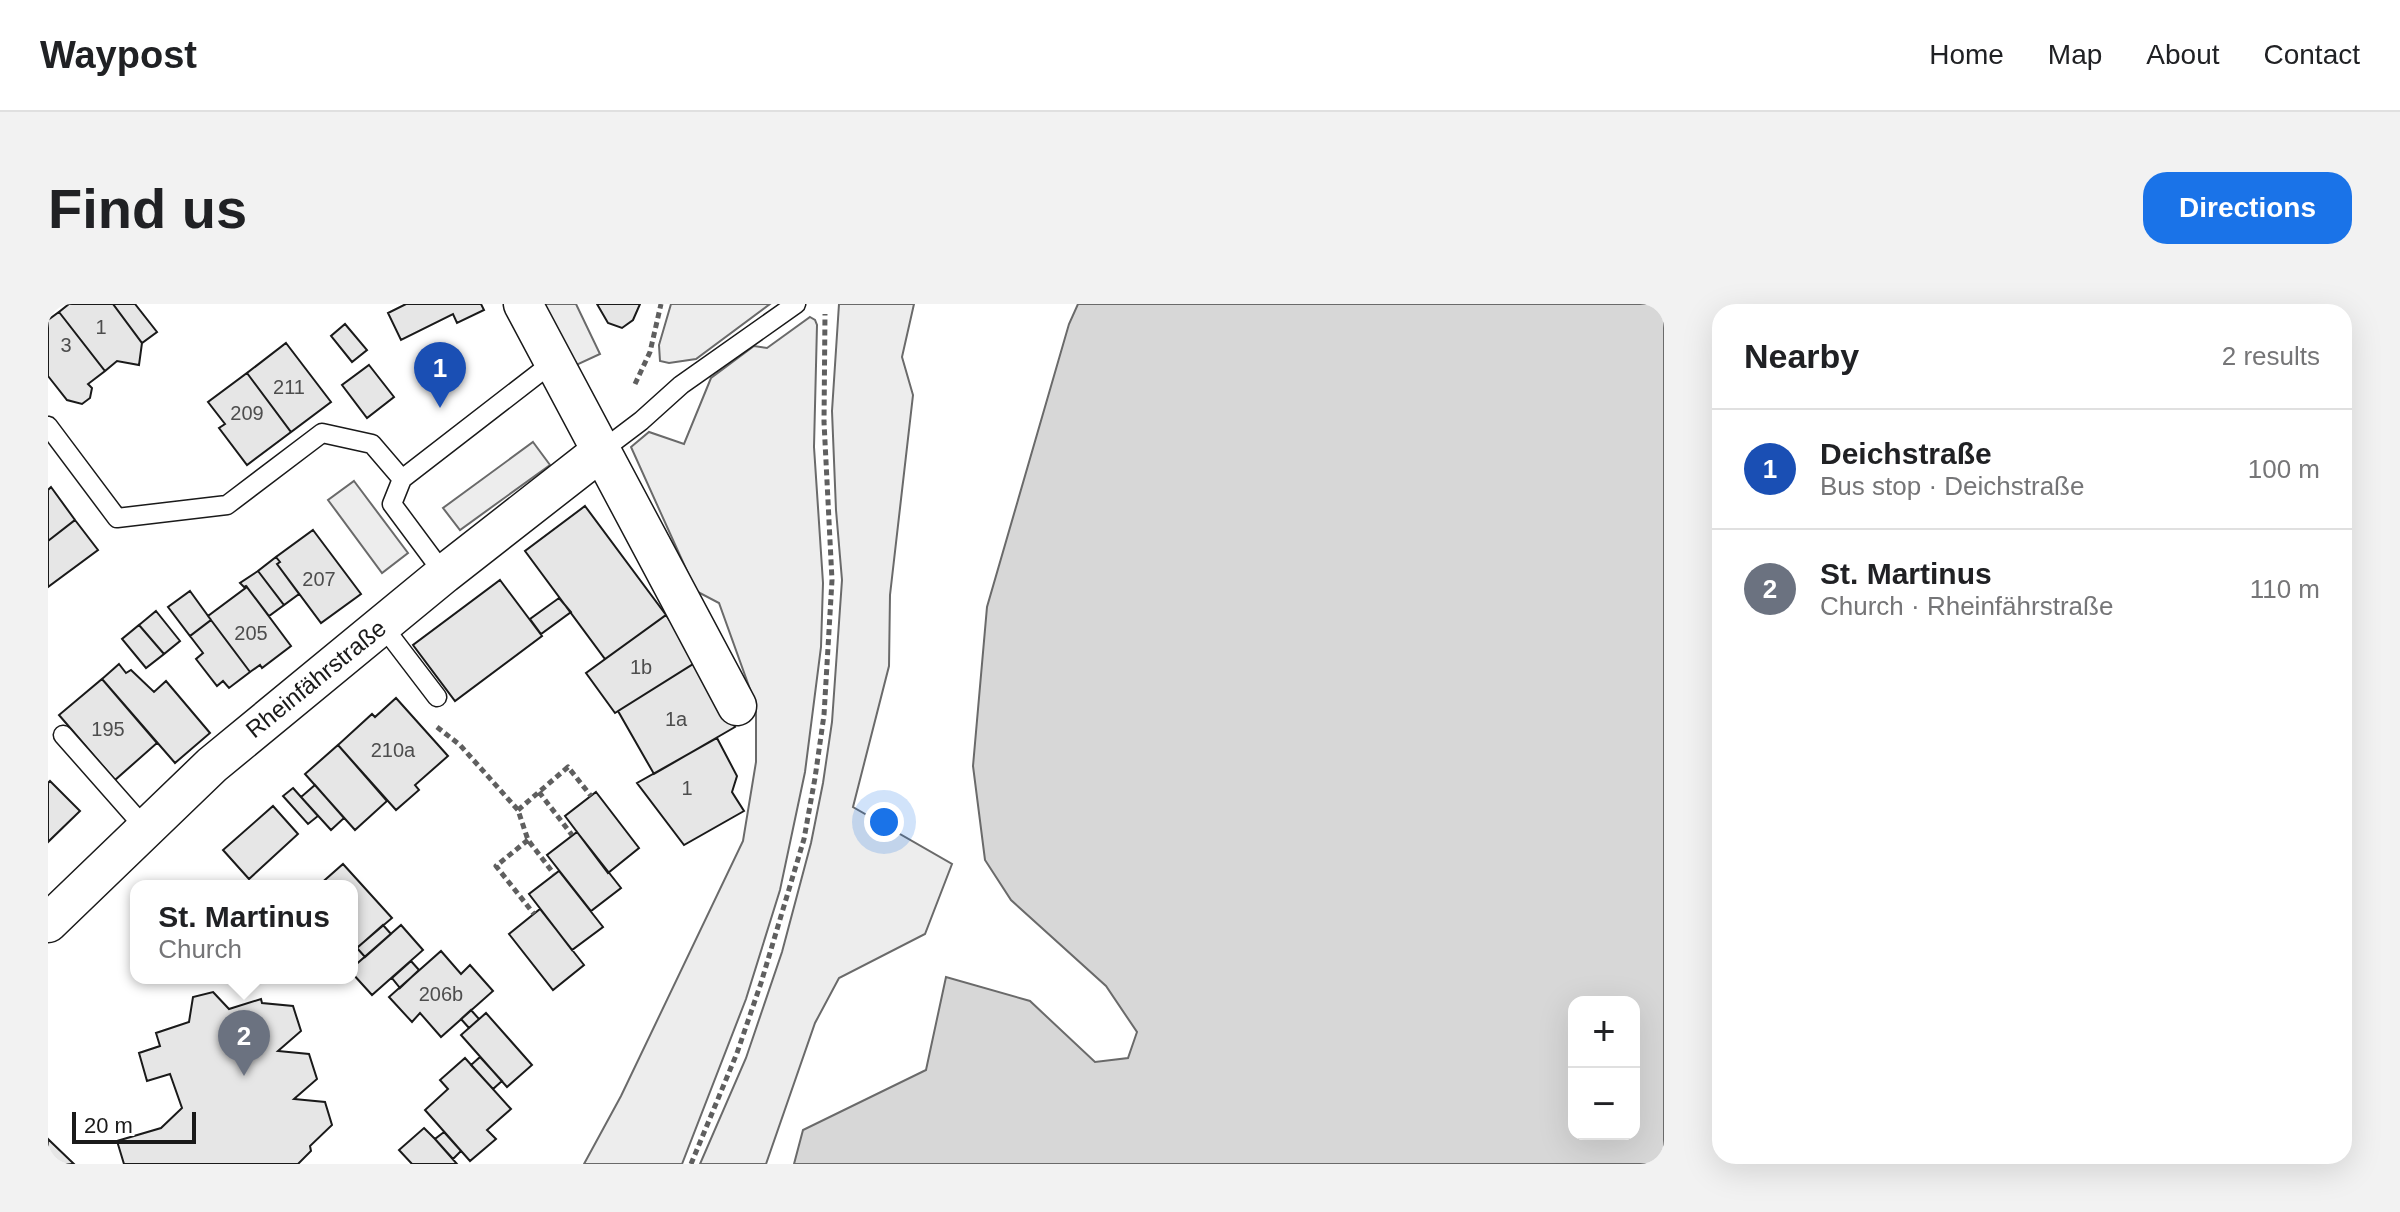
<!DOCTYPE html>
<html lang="en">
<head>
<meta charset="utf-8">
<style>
  :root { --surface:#fff; --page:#f2f2f2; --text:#202124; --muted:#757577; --line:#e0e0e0; --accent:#1a73e8 }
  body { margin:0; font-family:Helvetica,sans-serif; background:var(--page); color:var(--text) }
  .controls { position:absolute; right:24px; bottom:24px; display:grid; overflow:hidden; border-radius:16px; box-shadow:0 8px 32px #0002 }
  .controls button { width:72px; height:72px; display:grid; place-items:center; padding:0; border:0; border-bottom:2px solid var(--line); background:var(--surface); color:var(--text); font:40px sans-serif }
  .scale { position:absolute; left:24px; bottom:20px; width:124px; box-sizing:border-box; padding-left:8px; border:4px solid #1a1a1a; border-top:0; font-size:22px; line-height:28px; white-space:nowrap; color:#1a1a1a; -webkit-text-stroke:6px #fff; paint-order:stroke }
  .you { position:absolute; left:836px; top:518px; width:28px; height:28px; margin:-20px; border:6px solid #fff; border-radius:50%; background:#1a73e8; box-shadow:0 0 0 12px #1a73e833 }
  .badge { display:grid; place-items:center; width:52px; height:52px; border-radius:50%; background:var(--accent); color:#fff; font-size:26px; font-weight:700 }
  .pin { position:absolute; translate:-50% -66px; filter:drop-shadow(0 2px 4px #0008) }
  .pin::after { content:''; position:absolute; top:42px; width:28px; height:24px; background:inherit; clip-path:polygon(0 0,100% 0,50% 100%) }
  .popup { position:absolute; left:82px; top:576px; width:228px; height:104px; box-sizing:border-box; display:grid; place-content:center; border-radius:16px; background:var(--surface); filter:drop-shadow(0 2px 6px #0005); font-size:26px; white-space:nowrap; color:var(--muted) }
  .popup b { font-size:30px; color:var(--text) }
  .popup::after { content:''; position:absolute; left:50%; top:100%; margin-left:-16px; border:16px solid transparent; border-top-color:var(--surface) }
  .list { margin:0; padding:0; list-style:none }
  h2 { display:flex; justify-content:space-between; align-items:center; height:104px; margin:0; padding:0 32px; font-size:34px }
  h2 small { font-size:26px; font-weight:400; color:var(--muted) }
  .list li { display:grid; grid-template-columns:52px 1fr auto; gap:24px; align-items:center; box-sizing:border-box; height:120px; padding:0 32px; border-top:2px solid var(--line) }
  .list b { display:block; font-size:30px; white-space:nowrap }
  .list p { margin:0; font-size:26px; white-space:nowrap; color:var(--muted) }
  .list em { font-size:26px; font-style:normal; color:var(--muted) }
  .map { position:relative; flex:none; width:1616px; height:860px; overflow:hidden; border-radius:24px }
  header { display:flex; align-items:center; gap:48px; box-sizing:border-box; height:112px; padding:0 40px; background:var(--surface); border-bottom:2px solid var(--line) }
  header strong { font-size:38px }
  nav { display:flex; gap:44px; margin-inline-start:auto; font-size:28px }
  .intro { display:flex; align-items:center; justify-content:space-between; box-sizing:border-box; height:192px; padding:0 48px }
  h1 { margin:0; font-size:56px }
  .button { padding:20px 36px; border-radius:24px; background:var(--accent); color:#fff; font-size:28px; font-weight:700 }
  main { display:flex; gap:48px; padding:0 48px }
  aside { flex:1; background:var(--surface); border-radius:24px; box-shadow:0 8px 32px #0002 }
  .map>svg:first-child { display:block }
  .built { fill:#ededed; stroke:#6a6a6a; stroke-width:2 }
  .water { fill:#d7d7d7; stroke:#6a6a6a; stroke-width:2; fill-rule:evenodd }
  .building { fill:#e6e6e6; stroke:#1a1a1a; stroke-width:2 }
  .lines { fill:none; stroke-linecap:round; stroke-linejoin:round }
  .service-casing { stroke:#1a1a1a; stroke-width:21 }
  .minor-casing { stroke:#1a1a1a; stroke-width:41 }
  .path { stroke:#5f5f5f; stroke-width:5; stroke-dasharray:6 4; stroke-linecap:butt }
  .service { stroke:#fff; stroke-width:18 }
  .minor { stroke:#fff; stroke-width:38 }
  .labels { text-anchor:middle; stroke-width:6; stroke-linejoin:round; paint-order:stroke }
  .number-label { font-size:20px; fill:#4d4d4d }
  .street-label { font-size:24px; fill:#1a1a1a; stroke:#fff }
</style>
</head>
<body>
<header>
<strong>Waypost</strong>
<nav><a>Home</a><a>Map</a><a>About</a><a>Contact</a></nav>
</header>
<div class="intro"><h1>Find us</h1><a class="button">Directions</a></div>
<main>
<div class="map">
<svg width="1616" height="860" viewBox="0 0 1616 860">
  <rect width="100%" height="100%" fill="#fff"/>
  <path class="built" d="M 494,0 L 528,0 L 552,50 L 524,63 Z
    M 623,0 L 722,0 L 648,55 L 621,59 L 612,57 L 611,41 Z
    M 791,0 L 866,0 L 854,53 L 865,91 L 842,291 L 841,362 L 805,503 L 904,560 L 877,630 L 791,674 L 767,719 L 718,860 L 652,860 L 698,754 L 734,648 L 763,539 L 775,479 L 784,418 L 794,276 L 788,206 L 784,107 Z
    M 762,13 L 767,16 L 769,21 L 766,143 L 775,279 L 773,343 L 757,468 L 732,586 L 698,695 L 634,860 L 536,860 L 573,792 L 695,537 L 708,458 L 708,402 L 671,299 L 648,287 L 583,143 L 601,128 L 636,140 L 663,74 L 706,42 L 719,44 Z
    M 485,138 L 502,161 L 412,226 L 395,204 Z
    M 306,177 L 360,249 L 334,269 L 280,196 Z"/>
  <path class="water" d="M 1030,0 L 1616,0 L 1616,860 L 746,860 L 755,826 L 878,766 L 898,673 L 982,697 L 1047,758 L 1080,754 L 1089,728 L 1058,682 L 963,596 L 937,556 L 925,462 L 939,303 L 1021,20 ZM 1526,698 L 1586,698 L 1586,830 L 1526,830 Z"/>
  <path class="building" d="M 21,0 L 65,0 L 94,39 L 91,61 L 69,57 L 57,67 L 11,8 Z
    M 65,0 L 87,0 L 109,28 L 94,39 Z
    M 358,0 L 433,0 L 436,6 L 409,19 L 405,10 L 353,36 L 340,9 Z
    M 592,0 L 585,16 L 574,24 L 560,19 L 549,0 Z
    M 11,8 L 57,67 L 40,80 L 44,84 L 42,94 L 34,100 L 19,96 L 0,72 L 0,16 Z
    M 297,20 L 319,46 L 304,58 L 283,32 Z
    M 238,39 L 283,98 L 243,128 L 199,69 Z
    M 321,61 L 346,93 L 319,114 L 294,81 Z
    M 199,69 L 243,128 L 199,161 L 171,124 L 177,120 L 160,98 Z
    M 3,183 L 27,216 L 0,237 L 0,186 Z
    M 537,202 L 618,311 L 557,355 L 477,247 Z
    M 27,216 L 50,246 L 0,283 L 0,237 Z
    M 265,226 L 313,290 L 273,319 L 229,260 L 232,258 L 228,253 Z
    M 228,253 L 232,258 L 229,260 L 251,290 L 236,301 L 210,267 Z
    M 210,267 L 236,301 L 221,312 L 198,282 L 196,283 L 192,279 Z
    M 452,276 L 494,332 L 407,397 L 365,341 Z
    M 199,283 L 243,342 L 214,364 L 212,361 L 202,368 L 160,312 Z
    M 142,287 L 163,316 L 142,332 L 120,303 Z
    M 511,294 L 523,308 L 493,330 L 482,315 Z
    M 108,307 L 132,337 L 116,350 L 91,321 Z
    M 618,311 L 650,357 L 567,409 L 538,369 Z
    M 163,316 L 202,368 L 181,384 L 175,377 L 169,382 L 148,355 L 155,349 L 142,332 Z
    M 91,321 L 116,350 L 98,364 L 74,335 Z
    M 650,357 L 687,423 L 606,470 L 570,407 Z
    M 71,360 L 78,369 L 83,366 L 106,388 L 118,377 L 162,429 L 127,459 L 54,375 Z
    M 54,375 L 109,439 L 67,476 L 11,411 Z
    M 348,394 L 400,452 L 367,481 L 371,486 L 348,506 L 290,441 L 324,410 L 327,413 Z
    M 669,434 L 689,472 L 684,488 L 696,507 L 636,541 L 589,479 Z
    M 290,441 L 339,497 L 307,526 L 257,470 Z
    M 2,477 L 32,507 L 0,538 L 0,479 Z
    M 267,481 L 296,514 L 283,526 L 253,493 Z
    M 245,484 L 270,512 L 260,520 L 235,492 Z
    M 548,488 L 591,544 L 560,569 L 517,512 Z
    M 225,502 L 250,530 L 201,575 L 175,546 Z
    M 529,528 L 573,584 L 543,607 L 499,551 Z
    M 295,560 L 344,614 L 304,648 L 304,582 L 270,582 Z
    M 511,567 L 555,623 L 524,646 L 481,590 Z
    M 492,605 L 536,661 L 505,686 L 461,630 Z
    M 335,621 L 343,630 L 317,653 L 309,644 Z
    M 353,621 L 375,646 L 324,691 L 304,669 L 304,664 Z
    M 393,647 L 413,670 L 422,661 L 445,687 L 393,733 L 372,709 L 364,718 L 341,693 Z
    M 363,657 L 371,666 L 352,684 L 344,674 Z
    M 165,688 L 181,705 L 213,695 L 214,699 L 245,702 L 253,727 L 230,747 L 261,750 L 269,775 L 246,795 L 277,798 L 284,821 L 262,842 L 263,847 L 250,860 L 76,860 L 69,837 L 113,824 L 134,804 L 122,770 L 99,777 L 91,749 L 112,742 L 108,729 L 141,718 L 145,693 Z
    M 423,706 L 431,715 L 421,724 L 413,715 Z
    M 438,709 L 484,761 L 459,783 L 413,731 Z
    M 432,753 L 454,777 L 445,785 L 423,761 Z
    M 417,754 L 463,805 L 439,826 L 448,835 L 422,857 L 377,806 L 400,785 L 392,776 Z
    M 376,824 L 387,835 L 409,860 L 364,860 L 351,846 Z
    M 396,828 L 413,847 L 405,855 L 387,835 Z
    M 0,835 L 26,860 L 0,860 Z"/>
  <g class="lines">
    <g class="service-casing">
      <path id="service" d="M 0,122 L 69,214 L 179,201 L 274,129 L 324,140 L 354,175
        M 552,148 L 593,117 L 633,81 L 748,0
        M 396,270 L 344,200 L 354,175 L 504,59
        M 334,321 L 389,393
        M 15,431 L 98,525"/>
    </g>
    <g class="minor-casing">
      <path id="minor" d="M 475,0 L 689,402
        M 0,619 L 164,461 L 396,270 L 552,148"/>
    </g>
    <path class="path" d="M 587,80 L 602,48 L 613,0
      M 389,423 L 412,441 L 470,506 L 480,536 L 506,570
      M 491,488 L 524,531
      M 470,506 L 520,463 L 543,492
      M 480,536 L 448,562 L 486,610
      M 643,860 L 689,749 L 713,679 L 756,535 L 767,474 L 776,411 L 784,276 L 776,118 L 777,10"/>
    <use href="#service" class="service"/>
    <use href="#minor" class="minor"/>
  </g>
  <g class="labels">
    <g class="number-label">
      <text x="53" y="30">1</text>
      <text x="18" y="48">3</text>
      <text x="241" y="90">211</text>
      <text x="199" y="116">209</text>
      <text x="271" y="282">207</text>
      <text x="203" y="336">205</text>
      <text x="593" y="370">1b</text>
      <text x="628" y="422">1a</text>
      <text x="60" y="432">195</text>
      <text x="345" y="453">210a</text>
      <text x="639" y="491">1</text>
      <text x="393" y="697">206b</text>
    </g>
    <g class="street-label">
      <text transform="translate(268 375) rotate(-39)" y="8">Rheinfährstraße</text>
    </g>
  </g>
</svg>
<div class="controls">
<button>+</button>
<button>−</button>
</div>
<div class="scale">20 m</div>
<div class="you"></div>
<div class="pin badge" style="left:392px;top:104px;background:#1a4fb4">1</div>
<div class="pin badge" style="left:196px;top:772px;background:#6b7280">2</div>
<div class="popup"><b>St. Martinus</b>Church</div>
</div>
<aside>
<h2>Nearby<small>2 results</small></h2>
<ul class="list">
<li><span class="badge" style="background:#1a4fb4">1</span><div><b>Deichstraße</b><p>Bus stop · Deichstraße</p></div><em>100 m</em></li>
<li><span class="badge" style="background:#6b7280">2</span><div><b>St. Martinus</b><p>Church · Rheinfährstraße</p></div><em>110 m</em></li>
</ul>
</aside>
</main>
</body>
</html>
